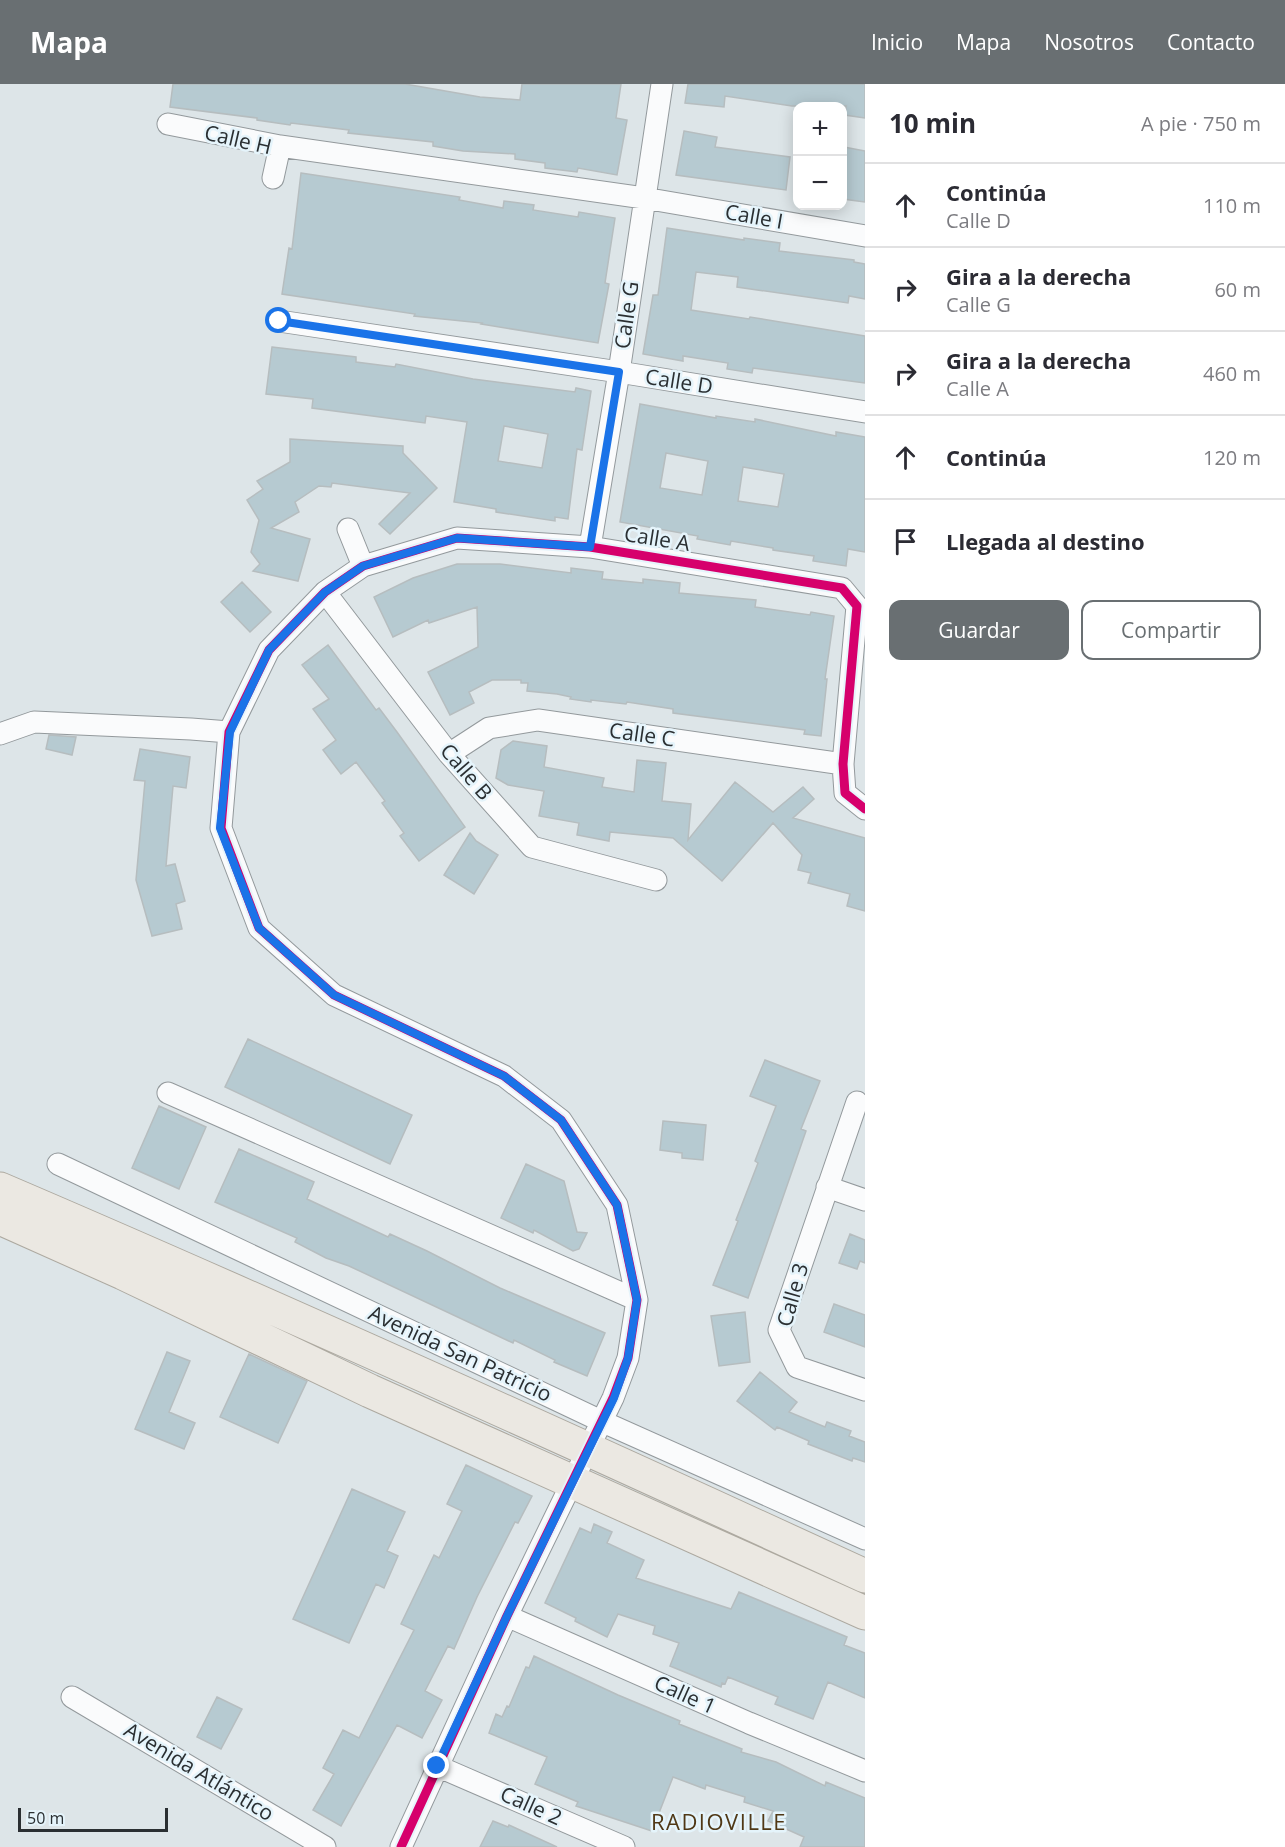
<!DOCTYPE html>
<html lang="es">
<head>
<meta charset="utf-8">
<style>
  :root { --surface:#fff; --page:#f7f7f7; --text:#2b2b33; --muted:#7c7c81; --line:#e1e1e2; --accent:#696f72 }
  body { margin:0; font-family:"Open Sans",sans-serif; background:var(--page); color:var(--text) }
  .controls { position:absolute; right:18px; top:18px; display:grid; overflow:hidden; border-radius:12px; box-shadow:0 3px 15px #0003 }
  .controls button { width:54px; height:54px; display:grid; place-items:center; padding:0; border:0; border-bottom:2px solid var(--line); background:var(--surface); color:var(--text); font:30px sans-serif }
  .scale { position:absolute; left:18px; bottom:15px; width:150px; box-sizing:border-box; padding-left:6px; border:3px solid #2a2f32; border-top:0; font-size:16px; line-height:21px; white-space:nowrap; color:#2a2f32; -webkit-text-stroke:4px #e5f4fb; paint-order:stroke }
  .stop { position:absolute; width:18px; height:18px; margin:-14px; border:4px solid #1a73e8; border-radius:50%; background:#fff }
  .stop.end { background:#1a73e8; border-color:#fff; box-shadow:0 2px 6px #0008 }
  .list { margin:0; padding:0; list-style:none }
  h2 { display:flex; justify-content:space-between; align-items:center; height:78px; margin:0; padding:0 24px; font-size:26px }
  h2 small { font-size:20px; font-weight:400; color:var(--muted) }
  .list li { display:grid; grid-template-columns:39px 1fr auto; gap:18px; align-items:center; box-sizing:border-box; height:84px; padding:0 24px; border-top:2px solid var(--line) }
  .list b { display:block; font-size:22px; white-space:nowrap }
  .list p { margin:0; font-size:20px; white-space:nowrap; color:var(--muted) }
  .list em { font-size:20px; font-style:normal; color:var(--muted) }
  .actions { display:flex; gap:12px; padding:18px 24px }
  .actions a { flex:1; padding:14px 0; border:2px solid var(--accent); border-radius:12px; text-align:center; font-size:21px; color:var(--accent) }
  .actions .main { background:var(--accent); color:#fff }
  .icon { flex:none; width:33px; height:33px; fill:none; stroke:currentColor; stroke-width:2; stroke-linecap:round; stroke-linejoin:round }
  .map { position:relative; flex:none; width:865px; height:1763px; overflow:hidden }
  header { display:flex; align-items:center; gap:36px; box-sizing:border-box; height:84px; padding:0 30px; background:var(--accent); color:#fff }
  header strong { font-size:28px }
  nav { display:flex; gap:33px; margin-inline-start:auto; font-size:21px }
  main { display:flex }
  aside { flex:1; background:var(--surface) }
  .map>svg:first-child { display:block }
  .building { fill:#b6cad1; stroke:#b6bdbf; stroke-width:1.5; fill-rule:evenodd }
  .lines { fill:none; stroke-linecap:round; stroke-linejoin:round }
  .minor-casing { stroke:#93999c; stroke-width:23 }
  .primary-casing { stroke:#ada9a0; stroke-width:35 }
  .minor { stroke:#fafbfc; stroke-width:21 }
  .primary { stroke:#ebe8e2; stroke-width:33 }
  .cycleway-casing { stroke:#e5f4fb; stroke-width:13 }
  .cycleway { stroke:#d6006c; stroke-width:9 }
  .route { stroke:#1a73e8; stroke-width:8 }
  .labels { text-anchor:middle; stroke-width:5; stroke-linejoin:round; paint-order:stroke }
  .street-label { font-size:21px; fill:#2a2f32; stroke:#e5f4fb }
  .neighbourhood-label { font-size:22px; letter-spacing:1.5px; fill:#503816; stroke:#e5f4fb }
</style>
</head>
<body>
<header>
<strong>Mapa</strong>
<nav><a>Inicio</a><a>Mapa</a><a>Nosotros</a><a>Contacto</a></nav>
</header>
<main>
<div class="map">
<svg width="865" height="1763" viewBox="0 0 865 1763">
  <rect width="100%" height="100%" fill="#dde5e8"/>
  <path class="building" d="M 173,0 L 405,0 L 480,13 L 520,16 L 522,0 L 621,0 L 616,34 L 627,36 L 617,91 L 578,84 L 577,88 L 545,84 L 545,79 L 515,75 L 515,70 L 463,67 L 433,62 L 433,58 L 348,49 L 349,46 L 291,39 L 290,41 L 257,36 L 257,34 L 170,23 Z
    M 688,0 L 865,0 L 865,34 L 845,31 L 846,22 L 792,22 L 725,12 L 724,23 L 685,19 Z
    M 684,47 L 717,53 L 715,63 L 790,73 L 786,106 L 676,91 Z
    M 844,63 L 865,67 L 865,118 L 843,115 Z
    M 301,89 L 460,113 L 459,116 L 503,124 L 504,117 L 534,121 L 533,126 L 578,133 L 579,128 L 615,134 L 605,199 L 609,200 L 598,259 L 481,240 L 482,239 L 414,232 L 415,230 L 282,210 L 289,164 L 292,165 Z
    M 667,144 L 744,156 L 744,154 L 780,159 L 779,167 L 854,176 L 854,178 L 865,180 L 865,215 L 849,212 L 848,219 L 737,203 L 738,193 L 696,188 L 691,226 L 749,235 L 750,233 L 865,252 L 865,299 L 753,284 L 752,289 L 727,285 L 728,279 L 683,272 L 683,277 L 643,270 L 653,211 L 658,211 Z
    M 272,263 L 356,273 L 356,278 L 395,283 L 396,280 L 473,295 L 575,308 L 576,304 L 591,307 L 582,366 L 577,365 L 568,435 L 555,433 L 555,437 L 496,428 L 496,425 L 454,418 L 467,338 L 426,332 L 425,339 L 312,324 L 313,315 L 266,310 ZM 504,342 L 548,350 L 542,384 L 498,377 Z
    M 640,320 L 716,334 L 716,332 L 755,338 L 755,335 L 836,352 L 836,348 L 865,353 L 865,468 L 848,465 L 846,482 L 813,477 L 814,472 L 773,466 L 773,464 L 731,457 L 730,461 L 697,455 L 698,452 L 620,438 ZM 666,369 L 708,377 L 702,411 L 660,404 ZM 743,383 L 784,390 L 778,423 L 738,417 Z
    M 290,355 L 403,362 L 403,369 L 437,404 L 390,450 L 379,440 L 410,409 L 332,399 L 331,403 L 319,402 L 295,418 L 299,428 L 271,444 L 310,455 L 298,497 L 253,487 L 260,480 L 251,468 L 259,436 L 247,416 L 263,405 L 257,397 L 290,378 Z
    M 457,480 L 500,480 L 571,489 L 571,484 L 603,488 L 602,495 L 643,499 L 643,495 L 680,499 L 679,509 L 756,516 L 755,523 L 810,531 L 811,528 L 834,532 L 825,595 L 827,595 L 821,652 L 804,650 L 805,646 L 673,629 L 673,625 L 627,618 L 626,620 L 591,616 L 591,618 L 570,615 L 571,613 L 557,610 L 527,607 L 528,599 L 521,599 L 521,596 L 492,596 L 469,608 L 474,619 L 450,631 L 428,588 L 478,563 L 477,523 L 429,539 L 428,536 L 393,553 L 374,513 L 413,494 Z
    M 242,498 L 271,528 L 250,548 L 221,518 Z
    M 328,561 L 376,626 L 379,624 L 397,648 L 465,743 L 419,777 L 400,752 L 404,749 L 382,719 L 385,717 L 356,678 L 341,690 L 323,666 L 336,656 L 313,625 L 329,615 L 302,581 Z
    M 49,651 L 76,653 L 72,671 L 46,665 Z
    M 513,657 L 547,662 L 544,683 L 604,694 L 602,703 L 634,708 L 637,676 L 666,679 L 662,717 L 691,720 L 688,756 L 735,698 L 773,728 L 803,703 L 814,715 L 793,734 L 865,754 L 865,827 L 847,822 L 850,810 L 808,799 L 811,789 L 798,786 L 802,771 L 773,739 L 722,797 L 673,754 L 610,748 L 609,757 L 577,751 L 579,739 L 539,732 L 544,707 L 508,701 L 496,694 L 501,666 Z
    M 140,665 L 190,673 L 186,704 L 173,702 L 166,782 L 175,780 L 185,817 L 176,820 L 182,845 L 152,852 L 136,796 L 145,697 L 134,696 Z
    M 470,749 L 476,757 L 498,771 L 474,810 L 444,791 Z
    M 248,955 L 412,1031 L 390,1080 L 225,1003 Z
    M 765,976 L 820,997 L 801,1045 L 806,1047 L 748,1214 L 713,1201 L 738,1137 L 736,1136 L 758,1079 L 755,1077 L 776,1022 L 750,1012 Z
    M 159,1022 L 206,1043 L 179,1105 L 132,1084 Z
    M 663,1037 L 706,1041 L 703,1076 L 682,1074 L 682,1069 L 660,1066 Z
    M 239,1065 L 314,1098 L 307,1115 L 388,1153 L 390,1150 L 427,1167 L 500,1204 L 605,1249 L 587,1292 L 554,1278 L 555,1276 L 514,1256 L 513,1259 L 349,1182 L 326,1174 L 295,1158 L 297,1154 L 215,1118 Z
    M 526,1080 L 564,1097 L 577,1148 L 587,1149 L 579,1165 L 573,1167 L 534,1146 L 533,1149 L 501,1134 Z
    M 850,1150 L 865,1156 L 865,1179 L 860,1177 L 857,1185 L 839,1179 Z
    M 834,1220 L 865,1231 L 865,1263 L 824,1248 Z
    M 745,1228 L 750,1278 L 719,1282 L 711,1232 Z
    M 167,1268 L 190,1277 L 169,1328 L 195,1339 L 184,1365 L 135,1345 Z
    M 249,1270 L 307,1297 L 278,1359 L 220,1333 Z
    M 760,1288 L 797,1318 L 789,1328 L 825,1343 L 827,1338 L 851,1347 L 849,1352 L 865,1358 L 865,1378 L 853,1374 L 852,1377 L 808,1360 L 809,1357 L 777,1343 L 775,1346 L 737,1317 Z
    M 466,1381 L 532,1412 L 518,1439 L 515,1438 L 477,1513 L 454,1565 L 448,1562 L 425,1607 L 442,1616 L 422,1654 L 397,1641 L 341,1742 L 313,1726 L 334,1690 L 323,1684 L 343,1646 L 359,1654 L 414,1546 L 401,1540 L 434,1471 L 439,1474 L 462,1427 L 447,1420 Z
    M 352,1405 L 405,1428 L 387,1467 L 398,1472 L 384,1504 L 376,1500 L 349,1559 L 293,1535 Z
    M 594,1440 L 612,1448 L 607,1459 L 644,1476 L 636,1494 L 731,1525 L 739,1508 L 847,1553 L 844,1561 L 865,1569 L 865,1614 L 828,1598 L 813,1635 L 775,1620 L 778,1613 L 728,1593 L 725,1600 L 722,1599 L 721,1603 L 670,1582 L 679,1559 L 653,1550 L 655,1542 L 618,1530 L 607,1553 L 575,1537 L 576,1534 L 545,1519 L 580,1444 L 591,1449 Z
    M 534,1572 L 618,1611 L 680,1637 L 679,1640 L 742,1665 L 741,1668 L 776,1678 L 825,1702 L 826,1698 L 865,1714 L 865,1763 L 800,1763 L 804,1753 L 768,1737 L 773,1727 L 744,1718 L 745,1713 L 706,1701 L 705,1705 L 673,1693 L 652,1747 L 576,1722 L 578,1718 L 535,1700 L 547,1673 L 489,1649 L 496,1630 L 502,1633 L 507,1622 L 509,1623 L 526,1583 L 529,1584 Z
    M 217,1613 L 242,1625 L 221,1665 L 197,1653 Z
    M 493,1737 L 508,1743 L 509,1741 L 557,1763 L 480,1763 Z"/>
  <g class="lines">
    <g class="minor-casing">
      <path id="minor" d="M 168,40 L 280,62 L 644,114 L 865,152
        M 273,94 L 280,62
        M 279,237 L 619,288 L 865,328
        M 348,445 L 363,482
        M 590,463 L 619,288 L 662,0
        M 325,508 L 449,670 L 532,763 L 656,796
        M 0,650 L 34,638 L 191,645 L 229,648
        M 449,670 L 489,644 L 538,636 L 843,680
        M 168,1009 L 637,1216
        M 857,1018 L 779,1246 L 797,1283 L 865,1306
        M 58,1080 L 601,1337 L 865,1455
        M 827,1103 L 865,1116
        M 507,1532 L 749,1639 L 865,1687
        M 72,1613 L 325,1763
        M 437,1682 L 624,1763
        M 401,1763 L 507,1532 L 613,1314 L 628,1274 L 637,1216 L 617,1121 L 561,1036 L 504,992 L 334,911 L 259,844 L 221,744 L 229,648 L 269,566 L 325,508 L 363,482 L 457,454 L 590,463 L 842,504 L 857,522 L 843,680 L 845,709 L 865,725"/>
    </g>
    <g class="primary-casing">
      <path id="primary" d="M 0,1105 C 290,1229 578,1360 865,1492
        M 0,1134 L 123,1189 L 370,1307 L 865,1529"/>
    </g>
    <use href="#minor" class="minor"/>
    <use href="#primary" class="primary"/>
    <g class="cycleway-casing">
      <path id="cycleway" d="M 401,1763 L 507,1532 L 613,1314 L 628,1274 L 637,1216 L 617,1121 L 561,1036 L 504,992 L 334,911 L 259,844 L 221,744 L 229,648 L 269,566 L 325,508 L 363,482 L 457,454 L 590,463 L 842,504 L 857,522 L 843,680 L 845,709 L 865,725"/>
    </g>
    <use href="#cycleway" class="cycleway"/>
  </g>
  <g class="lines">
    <path class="route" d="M 279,237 L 619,288 L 590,463 L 457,454 L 363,482 L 325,508 L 269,566 L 230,648 L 220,744 L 259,844 L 334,911 L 504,992 L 561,1036 L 617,1121 L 637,1216 L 628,1274 L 614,1314 L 507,1532 L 437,1682"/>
  </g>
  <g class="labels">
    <g class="street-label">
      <text transform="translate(238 56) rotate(13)" y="7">Calle H</text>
      <text transform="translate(754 133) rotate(10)" y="7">Calle I</text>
      <text transform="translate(627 231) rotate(-82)" y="7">Calle G</text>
      <text transform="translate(679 298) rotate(9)" y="7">Calle D</text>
      <text transform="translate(657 455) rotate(9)" y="7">Calle A</text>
      <text transform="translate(642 651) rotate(8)" y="7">Calle C</text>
      <text transform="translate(466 688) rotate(49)" y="7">Calle B</text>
      <text transform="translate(793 1211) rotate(-74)" y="7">Calle 3</text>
      <text transform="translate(460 1270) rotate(25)" y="7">Avenida San Patricio</text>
      <text transform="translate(685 1611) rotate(24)" y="7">Calle 1</text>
      <text transform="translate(199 1688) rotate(31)" y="7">Avenida Atlántico</text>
      <text transform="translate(531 1722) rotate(24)" y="7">Calle 2</text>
    </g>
    <g class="neighbourhood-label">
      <text x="719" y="1746">RADIOVILLE</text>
    </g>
  </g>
</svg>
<div class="controls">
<button>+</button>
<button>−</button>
</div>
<div class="scale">50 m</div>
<div class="stop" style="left:279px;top:237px"></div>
<div class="stop end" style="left:437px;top:1682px"></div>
</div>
<aside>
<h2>10 min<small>A pie · 750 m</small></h2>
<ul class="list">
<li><svg class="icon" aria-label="ahead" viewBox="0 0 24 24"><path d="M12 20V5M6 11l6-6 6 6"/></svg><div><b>Continúa</b><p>Calle D</p></div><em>110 m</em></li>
<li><svg class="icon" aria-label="right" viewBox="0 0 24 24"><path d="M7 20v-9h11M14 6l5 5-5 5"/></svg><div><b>Gira a la derecha</b><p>Calle G</p></div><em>60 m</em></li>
<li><svg class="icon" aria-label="right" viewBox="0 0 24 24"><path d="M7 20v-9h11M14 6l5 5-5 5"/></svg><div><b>Gira a la derecha</b><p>Calle A</p></div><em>460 m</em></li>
<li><svg class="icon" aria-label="ahead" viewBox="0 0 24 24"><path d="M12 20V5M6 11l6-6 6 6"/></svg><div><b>Continúa</b></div><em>120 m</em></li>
<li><svg class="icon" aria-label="arrive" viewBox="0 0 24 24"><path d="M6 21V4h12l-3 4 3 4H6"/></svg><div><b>Llegada al destino</b></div></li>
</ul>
<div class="actions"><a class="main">Guardar</a><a>Compartir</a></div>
</aside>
</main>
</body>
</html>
